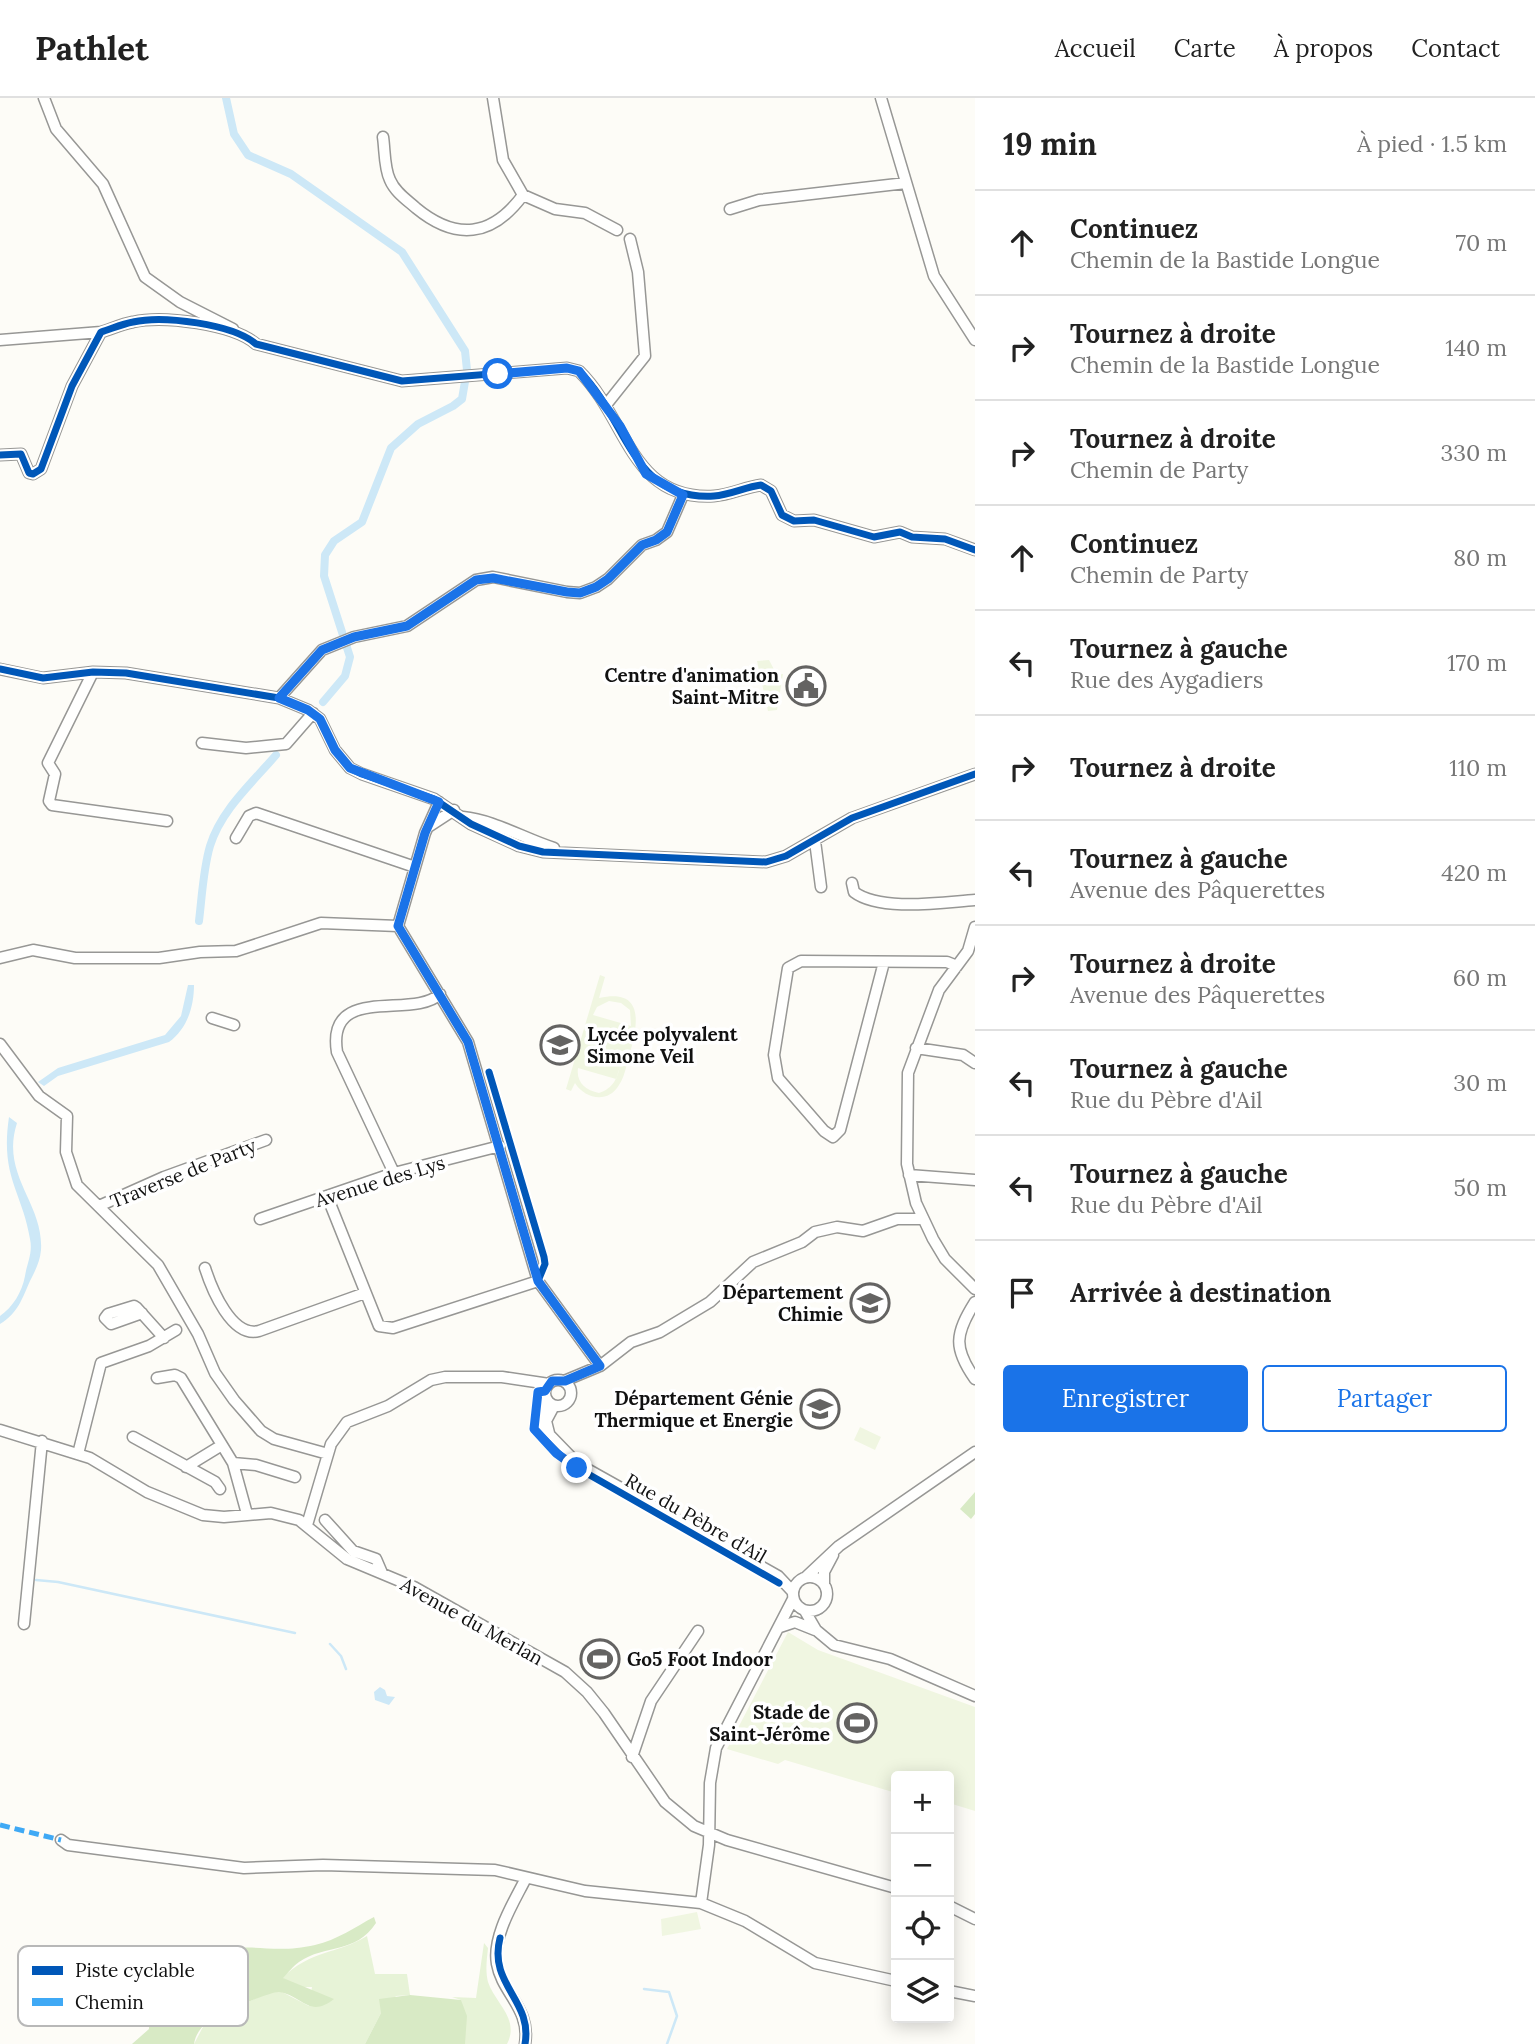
<!DOCTYPE html>
<html lang="fr">
<head>
<meta charset="utf-8">
<style>
  :root { --surface:#fff; --page:#f6f6f6; --text:#222; --muted:#767676; --line:#e0e0e0; --accent:#1a73e8 }
  body { margin:0; font-family:Lora,serif; background:var(--page); color:var(--text) }
  .controls { position:absolute; right:21px; bottom:21px; display:grid; overflow:hidden; border-radius:7px; box-shadow:0 4px 18px #0003 }
  .controls button { width:63px; height:63px; display:grid; place-items:center; padding:0; border:0; border-bottom:2px solid var(--line); background:var(--surface); color:var(--text); font:35px sans-serif }
  .stop { position:absolute; width:21px; height:21px; margin:-16px; border:5px solid #1a73e8; border-radius:50%; background:#fff }
  .stop.end { background:#1a73e8; border-color:#fff; box-shadow:0 2px 7px #0008 }
  .list { margin:0; padding:0; list-style:none }
  h2 { display:flex; justify-content:space-between; align-items:center; height:91px; margin:0; padding:0 28px; font-size:30px }
  h2 small { font-size:23px; font-weight:400; color:var(--muted) }
  .list li { display:grid; grid-template-columns:46px 1fr auto; gap:21px; align-items:center; box-sizing:border-box; height:105px; padding:0 28px; border-top:2px solid var(--line) }
  .list b { display:block; font-size:26px; white-space:nowrap }
  .list p { margin:0; font-size:23px; white-space:nowrap; color:var(--muted) }
  .list em { font-size:23px; font-style:normal; color:var(--muted) }
  .actions { display:flex; gap:14px; padding:21px 28px }
  .actions a { flex:1; padding:16px 0; border:2px solid var(--accent); border-radius:7px; text-align:center; font-size:24px; color:var(--accent) }
  .actions .main { background:var(--accent); color:#fff }
  .icon { flex:none; width:38px; height:38px; fill:none; stroke:currentColor; stroke-width:2; stroke-linecap:round; stroke-linejoin:round }
  .map { position:relative; flex:none; width:975px; height:1946px; overflow:hidden }
  header { display:flex; align-items:center; gap:42px; box-sizing:border-box; height:98px; padding:0 35px; background:var(--surface); border-bottom:2px solid var(--line) }
  header strong { font-size:33px }
  nav { display:flex; gap:38px; margin-inline-start:auto; font-size:24px }
  main { display:flex }
  aside { flex:1; background:var(--surface) }
  .map>svg:first-child { display:block }
  .green { fill:#e7f3d7 }
  .forest { fill:#d8eac5 }
  .pitch { fill:#f0f6e1; fill-rule:evenodd }
  .water { fill:#cde8f7 }
  .lines { fill:none; stroke-linecap:round; stroke-linejoin:round }
  .stream { stroke:#cde8f7; stroke-width:2.5 }
  .canal { stroke:#cde8f7; stroke-width:8 }
  .minor-casing { stroke:#979795; stroke-width:13 }
  .minor { stroke:#fffffe; stroke-width:10 }
  .quiet { stroke:#3fa9f5; stroke-width:5; stroke-dasharray:10 5; stroke-linecap:butt }
  .cycleway-casing { stroke:#fff; stroke-width:11 }
  .cycleway { stroke:#0057b8; stroke-width:7 }
  .route { stroke:#1a73e8; stroke-width:9 }
  .labels { text-anchor:middle; stroke-width:7; stroke-linejoin:round; paint-order:stroke }
  .poi-label { font-size:19px; font-weight:bold; fill:#111; stroke:#fff; text-anchor:end }
  .street-label { font-size:19px; fill:#111; stroke:#fff }
  .key { fill:#fff; stroke:#b8b8b8; stroke-width:2 }
  .key-label { font-size:19px; fill:#111 }
</style>
</head>
<body>
<header>
<strong>Pathlet</strong>
<nav><a>Accueil</a><a>Carte</a><a>À propos</a><a>Contact</a></nav>
</header>
<main>
<div class="map">
<svg width="975" height="1946" viewBox="0 0 975 1946">
  <rect width="100%" height="100%" fill="#fdfcf7"/>
  <path class="green" d="M 367,1838 L 375,1876 L 407,1876 L 410,1897 L 396,1898 L 381,1915 L 365,1946 L 194,1946 L 205,1925 L 269,1894 L 282,1894 L 309,1908 L 312,1889 L 301,1889 L 282,1880 C 312,1851 336,1857 367,1838 Z
    M 484,1845 L 488,1850 C 487,1861 485,1872 488,1884 C 495,1905 520,1921 507,1946 L 465,1946 L 461,1902 L 452,1899 L 476,1900 Z"/>
  <path class="forest" d="M 975,1394 L 975,1416 L 971,1421 L 960,1411 Z
    M 374,1819 L 376,1825 C 356,1856 325,1846 299,1864 C 293,1868 288,1875 283,1880 L 334,1901 C 309,1921 302,1897 279,1894 C 270,1893 211,1919 204,1927 C 199,1932 195,1939 194,1946 L 132,1946 L 149,1931 L 149,1917 L 155,1905 L 185,1896 C 227,1823 251,1862 315,1847 C 337,1842 355,1829 374,1819 Z
    M 410,1897 L 461,1902 L 467,1918 L 465,1946 L 365,1946 L 381,1915 L 379,1901 Z"/>
  <path class="pitch" d="M 769,562 L 777,577 L 783,576 L 777,612 L 768,613 L 757,563 Z
    M 600,877 L 605,879 L 599,900 C 642,890 639,922 631,951 C 627,962 626,977 619,987 C 608,1006 585,1001 575,985 L 571,993 L 566,991 ZM 609,903 L 621,905 L 630,912 L 631,928 L 593,917 L 597,909 ZM 621,966 C 617,980 614,990 599,995 C 585,992 576,984 578,970 L 616,981 Z
    M 860,1329 L 881,1339 L 875,1352 L 854,1342 Z
    M 788,1534 L 818,1552 L 975,1609 L 975,1713 L 949,1705 L 949,1678 L 896,1678 L 896,1695 L 785,1662 L 778,1666 L 727,1651 Z
    M 697,1814 L 701,1831 L 662,1838 L 661,1821 Z"/>
  <path class="water" d="M 188,887 L 194,887 C 194,909 187,931 169,944 L 58,978 L 44,988 L 38,984 L 58,970 L 165,937 L 181,918 Z
    M 9,1019 L 17,1025 C 0,1077 44,1105 41,1152 C 40,1164 35,1173 30,1183 C 22,1201 18,1215 0,1226 L 0,1218 C 13,1209 22,1194 25,1178 C 27,1165 33,1155 30,1141 C 22,1093 0,1079 9,1019 Z
    M 380,1589 L 385,1592 L 387,1598 L 395,1599 L 389,1607 L 375,1602 L 374,1594 Z"/>
  <g class="lines">
    <path class="stream" d="M 36,1482 L 58,1484 L 295,1535
      M 330,1546 L 341,1558 L 346,1571
      M 644,1891 L 669,1894 L 677,1918 L 667,1946"/>
    <path class="canal" d="M 226,0 L 234,36 L 248,57 L 291,76 L 402,154 L 465,253 L 467,272 L 462,301 L 453,308 L 418,326 L 391,350 L 362,424 L 334,443 L 325,457 L 324,478 L 350,559 L 345,578 L 323,604
      M 199,823 C 202,799 203,772 210,748 C 221,712 252,685 276,657"/>
    <g class="minor-casing">
      <path id="minor" d="M 44,0 L 56,31 L 103,86 L 145,179 L 180,204 L 233,231
        M 493,0 L 503,62 L 523,97 L 555,111 L 585,115 L 617,132
        M 881,0 L 934,178 L 975,242
        M 383,39 C 385,52 384,70 390,82 C 395,94 407,102 416,110 C 456,143 492,139 523,97
        M 730,111 L 759,102 L 906,85
        M 0,242 L 101,234
        M 606,307 L 645,258 L 638,174 L 630,141
        M 0,357 L 21,356 L 29,375 L 33,376 L 41,371 L 72,288 L 101,234 C 111,231 122,226 133,224 C 163,217 233,226 256,246 L 402,283 L 567,270 L 579,273 C 628,321 630,403 714,398 C 730,397 745,389 761,387 L 771,393 L 782,417 L 794,423 L 814,422 L 874,439 L 900,434 L 912,439 L 945,441 L 975,452
        M 0,571 L 43,580 L 93,574 L 126,575 L 279,600 L 308,612 L 320,621 L 335,652 L 350,670 L 362,676 L 434,701 L 471,726 L 519,748 L 543,754 L 766,764 L 786,758 L 852,720 L 975,676
        M 93,574 L 48,665 L 55,676 L 49,703 L 52,707 L 167,723
        M 279,600 L 322,552 L 354,539 L 407,528 L 476,482 L 493,479 L 567,494 L 580,495 L 596,489 L 608,481 L 642,447 L 656,442 L 667,434 L 683,397
        M 202,645 L 246,650 L 286,646 L 313,615
        M 439,704 L 425,735 L 398,828 L 468,944 L 538,1183 L 600,1268 L 564,1283
        M 463,719 C 494,722 525,741 554,750
        M 428,729 L 454,712
        M 236,740 L 249,718 L 256,715 L 415,769
        M 815,743 L 821,789
        M 852,785 L 854,794 C 880,814 944,804 975,802
        M 975,829 L 968,853 L 939,892 L 908,975 L 907,1066 L 916,1105 L 933,1141 L 945,1161 L 975,1191
        M 0,860 L 33,852 L 75,860 L 159,860 L 200,854 L 236,853 L 321,825 L 398,828
        M 884,864 L 840,1032 L 833,1039 L 824,1033 L 778,980 L 774,957 L 788,870 L 801,863 L 947,864 L 957,868
        M 212,920 L 234,927
        M 0,946 L 39,998 L 67,1018 L 66,1054 L 77,1087 L 158,1167 L 198,1236 L 215,1275 L 234,1302 L 261,1333 L 274,1341 L 328,1356
        M 916,950 L 963,957 L 975,965
        M 394,1075 L 337,954 C 326,885 413,922 440,896
        M 909,1077 L 975,1082
        M 327,1098 L 379,1228 L 393,1230 L 538,1183
        M 99,1108 L 164,1079 L 266,1042
        M 260,1121 L 394,1075 L 500,1048
        M 205,1170 C 212,1192 232,1240 259,1233 L 365,1195
        M 975,1204 C 955,1236 953,1250 975,1281
        M 142,1215 L 111,1226 L 105,1220 L 108,1216 L 134,1208 L 137,1210 L 164,1240
        M 600,1268 L 631,1244 L 660,1234 L 710,1204 L 753,1164 L 802,1144 L 815,1134 L 837,1129 L 863,1133 L 897,1121 L 923,1121
        M 157,1280 L 175,1277 L 181,1280 L 233,1365 L 247,1416
        M545 1295a13 13 0 1 1 26 0a13 13 0 1 1-26 0Z
        M 545,1299 L 540,1327 L 571,1359 L 587,1371 L 778,1478 L 793,1494
        M 0,1332 L 90,1360 L 147,1394 L 203,1417 L 224,1419 L 271,1415 L 299,1422 L 347,1461 L 414,1489 L 565,1574 L 587,1594 L 604,1615 L 665,1704 L 694,1728 L 727,1742 L 896,1790
        M 549,1335 L 546,1323 L 554,1308
        M 133,1339 L 215,1384 L 220,1391
        M 78,1356 L 101,1265 L 149,1248 L 176,1232
        M 233,1365 L 256,1367 L 295,1379
        M 186,1369 L 222,1347
        M 325,1422 L 353,1453 L 376,1461 L 382,1475
        M 307,1427 L 331,1346 L 347,1324 L 388,1308 L 431,1282 L 445,1279 L 502,1279 L 549,1286
        M793 1496a17 17 0 1 1 34 0a17 17 0 1 1-34 0Z
        M 806,1479 L 839,1448 L 975,1354
        M 824,1486 L 824,1474 L 833,1457
        M 805,1513 L 816,1532 L 834,1547 L 890,1561 L 975,1598
        M 24,1526 L 42,1343
        M 780,1529 L 795,1524 L 815,1532
        M 632,1659 L 651,1603 L 698,1533
        M 61,1742 L 68,1747 L 244,1770 L 323,1767 L 495,1772 L 585,1793 L 701,1805 L 745,1823 L 815,1865 L 896,1883
        M 701,1805 L 709,1747 L 710,1685 L 716,1650 L 793,1501
        M 949,1808 L 975,1821
        M 949,1893 L 975,1898
        M 525,1946 C 531,1911 502,1895 497,1866 C 492,1838 514,1804 526,1780"/>
    </g>
    <use href="#minor" class="minor"/>
    <path class="quiet" d="M 0,1727 L 61,1742"/>
    <g class="cycleway-casing">
      <path id="cycleway" d="M 0,357 L 21,356 L 29,375 L 33,376 L 41,371 L 72,288 L 101,234 C 111,231 122,226 133,224 C 163,217 233,226 256,246 L 402,283 L 567,270 L 579,273 C 628,321 630,403 714,398 C 730,397 745,389 761,387 L 771,393 L 782,417 L 794,423 L 814,422 L 874,439 L 900,434 L 912,439 L 945,441 L 975,452
        M 0,571 L 43,580 L 93,574 L 126,575 L 279,600 L 308,612 L 320,621 L 335,652 L 350,670 L 362,676 L 434,701 L 471,726 L 519,748 L 543,754 L 766,764 L 786,758 L 852,720 L 975,676
        M 489,974 L 544,1159 L 545,1166 L 538,1183
        M 545,1293 L 538,1294 L 534,1331 L 567,1364 L 779,1485
        M 500,1840 C 488,1887 533,1902 525,1946"/>
    </g>
    <use href="#cycleway" class="cycleway"/>
  </g>
  <g class="lines">
    <path class="route" d="M 498,276 L 567,270 L 579,273 L 620,328 L 646,376 L 683,397 L 667,434 L 656,442 L 642,447 L 608,481 L 596,489 L 580,495 L 567,494 L 493,480 L 476,482 L 407,528 L 354,539 L 322,552 L 279,600 L 308,612 L 320,621 L 335,652 L 350,670 L 439,704 L 425,735 L 398,828 L 468,944 L 538,1183 L 600,1268 L 565,1283 L 552,1283 L 545,1293 L 538,1294 L 534,1331 L 556,1355 L 577,1370"/>
  </g>
  <defs>
    <g id="civic-ring" transform="scale(2.0125)"><circle r="9.5" fill="#fff" stroke="#646362" stroke-width="1.5"/><path d="M-.6-6.5H3V-4.5H.6V-3L4-1V1h2V6H-6V1h2V-1L-.6-3ZM-1.2 2.5V6h2.4V2.5Z" fill="#646362"/></g>
    <g id="school-ring" transform="scale(2.0125)"><circle r="9.5" fill="#fff" stroke="#646362" stroke-width="1.5"/><path d="M0-5L7-2L0 1L-7-2ZM-4 1L0 2.5L4 1V4Q0 6-4 4Z" fill="#646362"/></g>
    <g id="university-ring" transform="scale(2.0125)"><circle r="9.5" fill="#fff" stroke="#646362" stroke-width="1.5"/><path d="M0-5L7-2L0 1L-7-2ZM-4 1L0 2.5L4 1V4Q0 6-4 4Z" fill="#646362"/></g>
    <g id="stadium-ring" transform="scale(2.0125)"><circle r="9.5" fill="#fff" stroke="#646362" stroke-width="1.5"/><path d="M0-5a6.5 5 0 1 0 0 10a6.5 5 0 1 0 0-10ZM-3.5-1.8h7v3.6h-7Z" fill="#646362"/></g>
  </defs>
  <g fill-rule="evenodd">
    <use href="#civic-ring" x="806" y="588"/>
    <use href="#school-ring" x="560" y="947"/>
    <use href="#university-ring" x="870" y="1205"/>
    <use href="#university-ring" x="820" y="1311"/>
    <use href="#stadium-ring" x="600" y="1561"/>
    <use href="#stadium-ring" x="857" y="1625"/>
  </g>
  <g class="labels">
    <g class="poi-label">
      <text x="779" y="584">Centre d'animation<tspan x="779" dy="22">Saint-Mitre</tspan></text>
      <text x="587" y="943" text-anchor="start">Lycée polyvalent<tspan x="587" dy="22">Simone Veil</tspan></text>
      <text x="843" y="1201">Département<tspan x="843" dy="22">Chimie</tspan></text>
      <text x="793" y="1307">Département Génie<tspan x="793" dy="22">Thermique et Energie</tspan></text>
      <text x="627" y="1568" text-anchor="start">Go5 Foot Indoor</text>
      <text x="830" y="1621">Stade de<tspan x="830" dy="22">Saint-Jérôme</tspan></text>
    </g>
    <g class="street-label">
      <text transform="translate(183 1075) rotate(-22)" y="7">Traverse de Party</text>
      <text transform="translate(380 1083) rotate(-17)" y="7">Avenue des Lys</text>
      <text transform="translate(696 1420) rotate(30)" y="7">Rue du Pèbre d'Ail</text>
      <text transform="translate(472 1523) rotate(29)" y="7">Avenue du Merlan</text>
    </g>
  </g>
  <rect x="18" y="1848" width="230" height="80" rx="10" class="key"/>
  <rect x="32" y="1868" width="31" height="9" fill="#0057b8"/>
  <rect x="32" y="1900" width="31" height="8" fill="#3fa9f5"/>
  <g class="key-label">
    <text x="75" y="1879">Piste cyclable</text>
    <text x="75" y="1911">Chemin</text>
  </g>
</svg>
<div class="controls">
<button>+</button>
<button>−</button>
<button><svg class="icon" aria-label="locate" viewBox="0 0 24 24"><circle cx="12" cy="12" r="6"/><path d="M12 2v4M12 18v4M2 12h4M18 12h4"/></svg></button>
<button><svg class="icon" aria-label="layers" viewBox="0 0 24 24"><path d="M12 4l9 5-9 5-9-5zM3 14l9 5 9-5"/></svg></button>
</div>
<div class="stop" style="left:498px;top:276px"></div>
<div class="stop end" style="left:577px;top:1370px"></div>
</div>
<aside>
<h2>19 min<small>À pied · 1.5 km</small></h2>
<ul class="list">
<li><svg class="icon" aria-label="ahead" viewBox="0 0 24 24"><path d="M12 20V5M6 11l6-6 6 6"/></svg><div><b>Continuez</b><p>Chemin de la Bastide Longue</p></div><em>70 m</em></li>
<li><svg class="icon" aria-label="right" viewBox="0 0 24 24"><path d="M7 20v-9h11M14 6l5 5-5 5"/></svg><div><b>Tournez à droite</b><p>Chemin de la Bastide Longue</p></div><em>140 m</em></li>
<li><svg class="icon" aria-label="right" viewBox="0 0 24 24"><path d="M7 20v-9h11M14 6l5 5-5 5"/></svg><div><b>Tournez à droite</b><p>Chemin de Party</p></div><em>330 m</em></li>
<li><svg class="icon" aria-label="ahead" viewBox="0 0 24 24"><path d="M12 20V5M6 11l6-6 6 6"/></svg><div><b>Continuez</b><p>Chemin de Party</p></div><em>80 m</em></li>
<li><svg class="icon" aria-label="left" viewBox="0 0 24 24"><path d="M17 20v-9H6M10 6l-5 5 5 5"/></svg><div><b>Tournez à gauche</b><p>Rue des Aygadiers</p></div><em>170 m</em></li>
<li><svg class="icon" aria-label="right" viewBox="0 0 24 24"><path d="M7 20v-9h11M14 6l5 5-5 5"/></svg><div><b>Tournez à droite</b></div><em>110 m</em></li>
<li><svg class="icon" aria-label="left" viewBox="0 0 24 24"><path d="M17 20v-9H6M10 6l-5 5 5 5"/></svg><div><b>Tournez à gauche</b><p>Avenue des Pâquerettes</p></div><em>420 m</em></li>
<li><svg class="icon" aria-label="right" viewBox="0 0 24 24"><path d="M7 20v-9h11M14 6l5 5-5 5"/></svg><div><b>Tournez à droite</b><p>Avenue des Pâquerettes</p></div><em>60 m</em></li>
<li><svg class="icon" aria-label="left" viewBox="0 0 24 24"><path d="M17 20v-9H6M10 6l-5 5 5 5"/></svg><div><b>Tournez à gauche</b><p>Rue du Pèbre d'Ail</p></div><em>30 m</em></li>
<li><svg class="icon" aria-label="left" viewBox="0 0 24 24"><path d="M17 20v-9H6M10 6l-5 5 5 5"/></svg><div><b>Tournez à gauche</b><p>Rue du Pèbre d'Ail</p></div><em>50 m</em></li>
<li><svg class="icon" aria-label="arrive" viewBox="0 0 24 24"><path d="M6 21V4h12l-3 4 3 4H6"/></svg><div><b>Arrivée à destination</b></div></li>
</ul>
<div class="actions"><a class="main">Enregistrer</a><a>Partager</a></div>
</aside>
</main>
</body>
</html>
